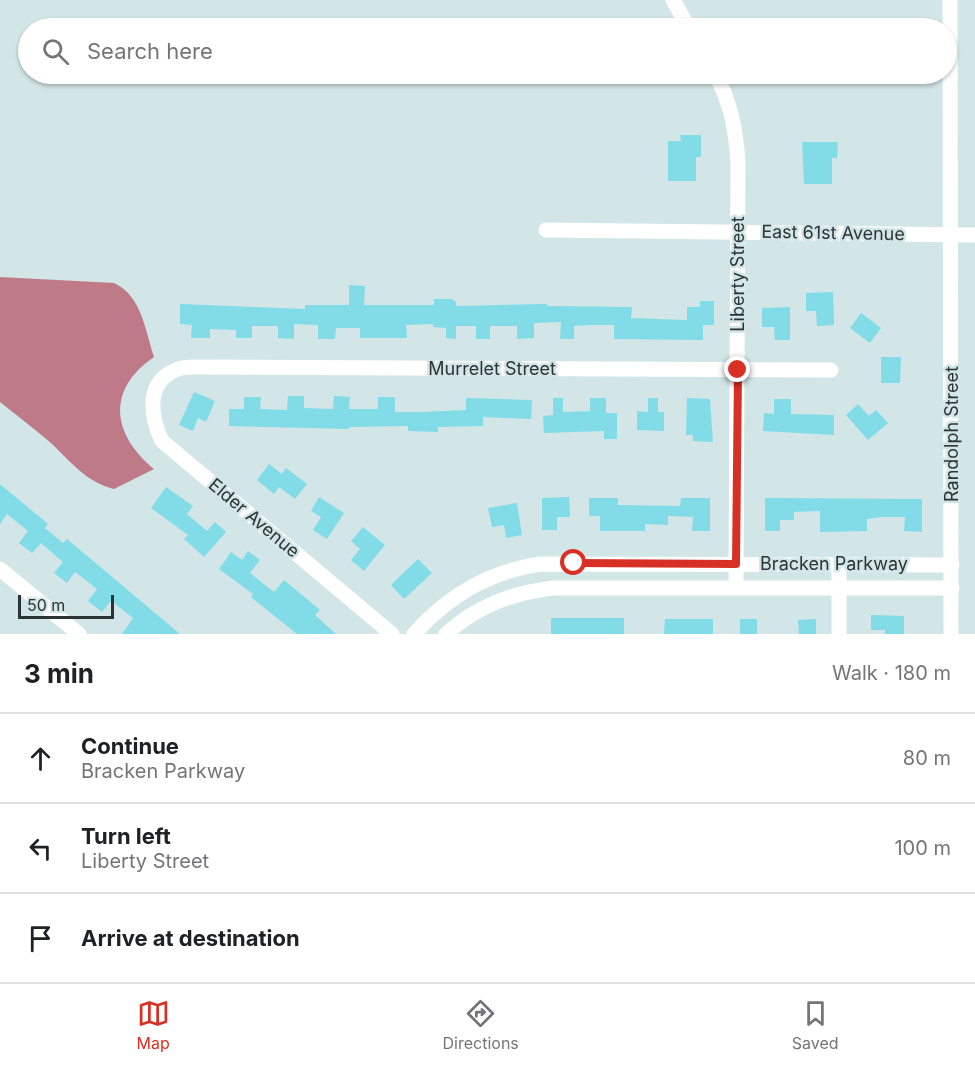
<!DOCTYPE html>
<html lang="en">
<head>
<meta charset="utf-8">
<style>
  :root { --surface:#fff; --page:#f2f2f2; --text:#202124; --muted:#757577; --line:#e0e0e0; --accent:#d93025 }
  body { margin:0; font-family:Inter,sans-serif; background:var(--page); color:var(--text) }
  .scale { position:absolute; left:18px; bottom:15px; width:96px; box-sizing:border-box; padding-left:6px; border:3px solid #2d3435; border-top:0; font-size:16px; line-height:21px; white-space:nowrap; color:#2d3435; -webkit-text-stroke:4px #d2e5e7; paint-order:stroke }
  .stop { position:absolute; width:18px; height:18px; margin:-14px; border:4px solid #d93025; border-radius:50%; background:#fff }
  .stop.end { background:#d93025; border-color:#fff; box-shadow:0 2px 6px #0008 }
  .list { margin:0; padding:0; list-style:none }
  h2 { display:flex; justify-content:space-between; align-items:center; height:78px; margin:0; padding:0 24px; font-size:26px }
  h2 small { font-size:20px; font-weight:400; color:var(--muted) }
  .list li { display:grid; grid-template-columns:39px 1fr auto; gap:18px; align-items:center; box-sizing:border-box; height:90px; padding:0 24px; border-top:2px solid var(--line) }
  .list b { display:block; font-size:22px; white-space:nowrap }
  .list p { margin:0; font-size:20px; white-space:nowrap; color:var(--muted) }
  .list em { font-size:20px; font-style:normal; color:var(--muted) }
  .icon { flex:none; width:33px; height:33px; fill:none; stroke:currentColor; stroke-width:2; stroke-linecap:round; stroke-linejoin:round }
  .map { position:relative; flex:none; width:975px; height:634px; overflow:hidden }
  .search { position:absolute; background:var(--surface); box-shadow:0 2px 4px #0004; left:18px; right:18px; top:18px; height:66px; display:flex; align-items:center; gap:15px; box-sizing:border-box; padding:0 21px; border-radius:33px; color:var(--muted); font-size:22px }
  .sheet { height:348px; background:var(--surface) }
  nav { display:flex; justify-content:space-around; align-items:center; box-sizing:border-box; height:84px; border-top:2px solid var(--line); background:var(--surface); font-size:16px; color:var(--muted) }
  nav a { display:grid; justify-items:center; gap:3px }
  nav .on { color:var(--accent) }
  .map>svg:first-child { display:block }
  .water { fill:#bf7a88 }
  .building { fill:#82dce8 }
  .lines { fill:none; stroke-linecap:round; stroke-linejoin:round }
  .minor { stroke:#fff; stroke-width:15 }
  .route { stroke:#d93025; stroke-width:8 }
  .labels { text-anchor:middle; stroke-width:5; stroke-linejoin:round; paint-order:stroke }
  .street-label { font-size:18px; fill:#2d3435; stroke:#d2e5e7 }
</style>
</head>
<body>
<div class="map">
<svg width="975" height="634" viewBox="0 0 975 634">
  <rect width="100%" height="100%" fill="#d2e5e7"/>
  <path class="water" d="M 0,277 L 114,283 C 142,296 145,330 154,357 C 106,390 112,434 154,469 L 114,489 C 86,482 71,462 51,443 C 35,429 17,416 0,402 Z"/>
  <path class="building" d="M 680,135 L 701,135 L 701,157 L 696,157 L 696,181 L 668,181 L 668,141 L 681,141 Z
    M 802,142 L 838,142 L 837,158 L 832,158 L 832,184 L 804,184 Z
    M 349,285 L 365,286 L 364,305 L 434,305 L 434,299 L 452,299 L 456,302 L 456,306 L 547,304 L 547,306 L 632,307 L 631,318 L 687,320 L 687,307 L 700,307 L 700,301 L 714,301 L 714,325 L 703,325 L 703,340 L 614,339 L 614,325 L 589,325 L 574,326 L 574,339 L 560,339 L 561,322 L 534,323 L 534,338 L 517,339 L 517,326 L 490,326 L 490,339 L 476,339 L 476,326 L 456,326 L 456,339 L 446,338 L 446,328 L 433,327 L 433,324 L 406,325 L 407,338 L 360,338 L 360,328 L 336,328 L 335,339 L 318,339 L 318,325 L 294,324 L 294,339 L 278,338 L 278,326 L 252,326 L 252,338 L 236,338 L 236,330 L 210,329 L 210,338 L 191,338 L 192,325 L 180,324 L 180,304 L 305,309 L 305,305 L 349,305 Z
    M 833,292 L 834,325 L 817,326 L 816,311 L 806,311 L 806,293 Z
    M 790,307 L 790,340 L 775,340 L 774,327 L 762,327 L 762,308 Z
    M 861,313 L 881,328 L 870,343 L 850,328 Z
    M 881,357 L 901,357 L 900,383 L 881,383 Z
    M 194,392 L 215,401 L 206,422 L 198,418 L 193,431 L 179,425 Z
    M 288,396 L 304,396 L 304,408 L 333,409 L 334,396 L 350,397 L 349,409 L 378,409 L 378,397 L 395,397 L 395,412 L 421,412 L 466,410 L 466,398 L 532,400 L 531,419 L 483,417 L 483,426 L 438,427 L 438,432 L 408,431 L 408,426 L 349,427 L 349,429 L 229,426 L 229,409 L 244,409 L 244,397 L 261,397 L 260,409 L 287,410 Z
    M 553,398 L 563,398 L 563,412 L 590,411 L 590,398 L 606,398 L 606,413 L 617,413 L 617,439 L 604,439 L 604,431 L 544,433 L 543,416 L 553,415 Z
    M 648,398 L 658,398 L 658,412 L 664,412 L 664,431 L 637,430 L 637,411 L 648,412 Z
    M 687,398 L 710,399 L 713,442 L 693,441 L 693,435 L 686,435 Z
    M 774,399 L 791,399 L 791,414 L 834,415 L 834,435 L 763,431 L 764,413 L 774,414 Z
    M 858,404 L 869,416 L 876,410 L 888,423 L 868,440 L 846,415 Z
    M 269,464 L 282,474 L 286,468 L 307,484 L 295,499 L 279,487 L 274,494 L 257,480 Z
    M 0,484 L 48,524 L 45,528 L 63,543 L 67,539 L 180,634 L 122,634 L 133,618 L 111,601 L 102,612 L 88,601 L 97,589 L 75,572 L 67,583 L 54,573 L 63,562 L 41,543 L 32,553 L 19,543 L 28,531 L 7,514 L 0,524 Z
    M 166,487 L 193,506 L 187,514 L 207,531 L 215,522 L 226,532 L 204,557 L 184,539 L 188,535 L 151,508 Z
    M 319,497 L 344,513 L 327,539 L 313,530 L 321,517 L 311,511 Z
    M 569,497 L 570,517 L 557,517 L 557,530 L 542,530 L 542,498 Z
    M 589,498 L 618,498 L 618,505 L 680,506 L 681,498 L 710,498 L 710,531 L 692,531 L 693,517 L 668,516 L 668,525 L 645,524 L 645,531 L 600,531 L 600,516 L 589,516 Z
    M 765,498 L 922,499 L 922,532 L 904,531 L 905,517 L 881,517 L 867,519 L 867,531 L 820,532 L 820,511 L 794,512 L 794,520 L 780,520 L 780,531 L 765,531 Z
    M 517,503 L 522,535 L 506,538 L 504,525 L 492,527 L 488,508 Z
    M 363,527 L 385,545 L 364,571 L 351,560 L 360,549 L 351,541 Z
    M 248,551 L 260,560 L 250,573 L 274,592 L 284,580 L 320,610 L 315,615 L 336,634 L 297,634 L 251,597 L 253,594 L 219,569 L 231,552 L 242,560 Z
    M 418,559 L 432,573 L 404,599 L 391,585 Z
    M 871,615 L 904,616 L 904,634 L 885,634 L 885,630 L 871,630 Z
    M 551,618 L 624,618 L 624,634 L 551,634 Z
    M 665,619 L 713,619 L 713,634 L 664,634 Z
    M 740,619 L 757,619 L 757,634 L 740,634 Z
    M 816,619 L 816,634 L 799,634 L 798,620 Z"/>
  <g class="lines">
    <path class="minor" d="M 673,0 L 689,28
      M 950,0 L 951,634
      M 715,74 C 731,102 736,131 738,163 L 736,587
      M 546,230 L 975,235
      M 0,569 L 79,634
      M 392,634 L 162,441 C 150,416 145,381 178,369 C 185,366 195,367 202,367 L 831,370
      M 414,634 C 449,595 489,572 540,564 L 952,565
      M 446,634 C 477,606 512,593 553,588 L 952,588
      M 839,634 L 839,564"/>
  </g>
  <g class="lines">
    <path class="route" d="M 574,563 L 736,564 L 738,370"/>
  </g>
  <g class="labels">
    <g class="street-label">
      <text transform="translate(833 233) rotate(1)" y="6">East 61st Avenue</text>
      <text transform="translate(738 274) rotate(-90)" y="6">Liberty Street</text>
      <text x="492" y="375">Murrelet Street</text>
      <text transform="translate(952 434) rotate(-90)" y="6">Randolph Street</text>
      <text transform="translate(254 518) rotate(40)" y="6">Elder Avenue</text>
      <text x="834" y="570">Bracken Parkway</text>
    </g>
  </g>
</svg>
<div class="scale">50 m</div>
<div class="stop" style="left:574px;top:563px"></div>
<div class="stop end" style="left:738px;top:370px"></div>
<div class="search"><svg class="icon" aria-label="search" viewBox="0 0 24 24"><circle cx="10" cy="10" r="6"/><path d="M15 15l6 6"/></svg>Search here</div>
</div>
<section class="sheet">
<h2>3 min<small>Walk · 180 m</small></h2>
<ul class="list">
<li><svg class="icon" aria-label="ahead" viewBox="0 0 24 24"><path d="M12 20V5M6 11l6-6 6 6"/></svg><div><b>Continue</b><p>Bracken Parkway</p></div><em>80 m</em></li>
<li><svg class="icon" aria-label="left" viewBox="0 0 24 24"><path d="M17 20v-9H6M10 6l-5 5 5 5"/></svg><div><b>Turn left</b><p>Liberty Street</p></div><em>100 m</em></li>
<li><svg class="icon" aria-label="arrive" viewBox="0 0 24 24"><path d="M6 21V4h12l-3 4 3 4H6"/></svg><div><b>Arrive at destination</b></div></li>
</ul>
</section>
<nav>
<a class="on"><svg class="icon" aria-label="map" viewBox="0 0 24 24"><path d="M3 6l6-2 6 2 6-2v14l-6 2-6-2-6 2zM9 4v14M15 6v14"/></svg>Map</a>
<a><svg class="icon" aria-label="directions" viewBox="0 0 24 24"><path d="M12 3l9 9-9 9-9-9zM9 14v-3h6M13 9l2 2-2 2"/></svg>Directions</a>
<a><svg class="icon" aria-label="saved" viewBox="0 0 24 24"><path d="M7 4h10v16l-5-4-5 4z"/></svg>Saved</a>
</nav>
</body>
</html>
